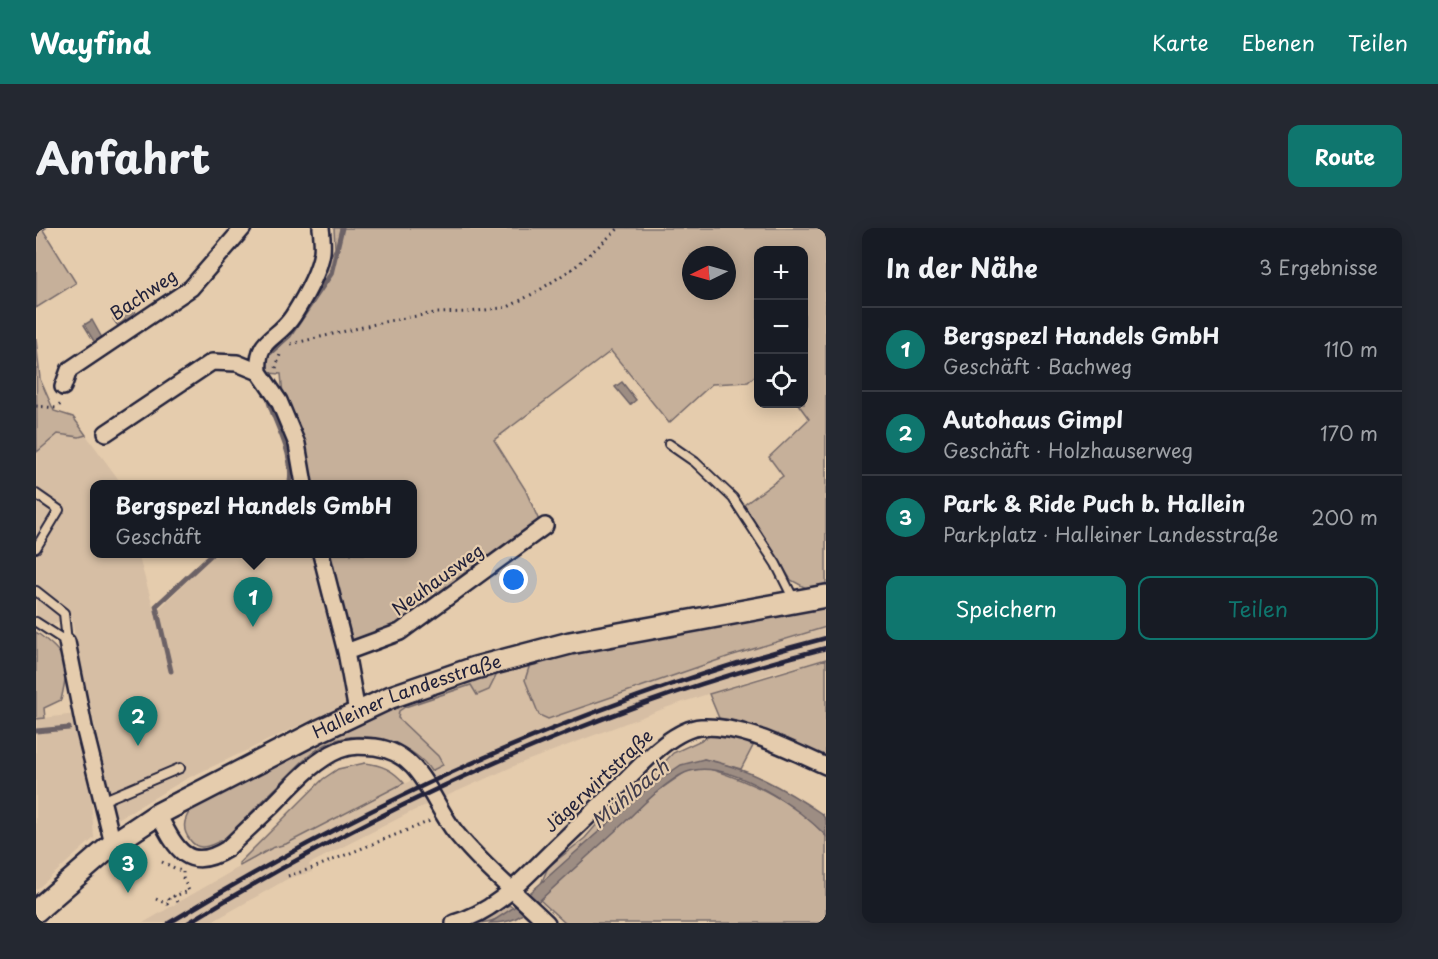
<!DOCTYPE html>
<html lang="de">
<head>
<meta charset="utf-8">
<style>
  :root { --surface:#171b24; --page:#242831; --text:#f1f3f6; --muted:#9ea1a6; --line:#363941; --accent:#0f766e }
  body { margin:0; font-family:"Playpen Sans",sans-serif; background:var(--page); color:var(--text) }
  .controls { position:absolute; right:18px; top:18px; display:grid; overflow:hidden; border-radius:12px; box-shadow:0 3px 15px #0003 }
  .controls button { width:54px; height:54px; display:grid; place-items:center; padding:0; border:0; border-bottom:2px solid var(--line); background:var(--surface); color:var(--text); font:30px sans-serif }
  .compass { position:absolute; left:646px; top:18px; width:54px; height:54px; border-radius:50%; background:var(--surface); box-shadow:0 3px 15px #0003; rotate:265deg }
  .you { position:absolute; left:478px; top:352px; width:21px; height:21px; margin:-15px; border:4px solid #fff; border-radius:50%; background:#1a73e8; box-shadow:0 0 0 9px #1a73e833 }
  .badge { display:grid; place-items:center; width:39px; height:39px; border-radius:50%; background:var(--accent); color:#fff; font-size:20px; font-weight:700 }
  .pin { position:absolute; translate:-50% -50px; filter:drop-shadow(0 2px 3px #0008) }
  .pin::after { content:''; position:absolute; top:32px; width:21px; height:18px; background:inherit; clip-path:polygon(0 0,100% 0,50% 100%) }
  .popup { position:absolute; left:54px; top:252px; width:327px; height:78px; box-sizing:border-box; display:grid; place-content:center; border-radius:12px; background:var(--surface); filter:drop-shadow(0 2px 4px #0005); font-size:20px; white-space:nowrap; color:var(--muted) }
  .popup b { font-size:22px; color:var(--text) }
  .popup::after { content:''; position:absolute; left:50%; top:100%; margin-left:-12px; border:12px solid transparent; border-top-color:var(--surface) }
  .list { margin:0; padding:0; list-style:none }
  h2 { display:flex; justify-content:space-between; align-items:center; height:78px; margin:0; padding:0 24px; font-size:26px }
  h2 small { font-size:20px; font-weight:400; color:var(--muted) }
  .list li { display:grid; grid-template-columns:39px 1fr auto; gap:18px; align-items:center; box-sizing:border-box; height:84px; padding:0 24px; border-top:2px solid var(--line) }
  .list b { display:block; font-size:22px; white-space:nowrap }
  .list p { margin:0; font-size:20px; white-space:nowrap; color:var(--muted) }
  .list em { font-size:20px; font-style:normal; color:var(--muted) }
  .actions { display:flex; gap:12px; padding:18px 24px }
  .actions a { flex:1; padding:14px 0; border:2px solid var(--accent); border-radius:12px; text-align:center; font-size:21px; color:var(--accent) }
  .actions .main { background:var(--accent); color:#fff }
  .icon { flex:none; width:33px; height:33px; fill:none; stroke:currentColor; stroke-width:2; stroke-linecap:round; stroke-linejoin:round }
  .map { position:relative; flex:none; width:790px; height:695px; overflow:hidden; border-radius:12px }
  header { display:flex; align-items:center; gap:36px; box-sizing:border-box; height:84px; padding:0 30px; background:var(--accent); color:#fff }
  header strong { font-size:28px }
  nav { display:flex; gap:33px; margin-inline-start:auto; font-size:21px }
  .intro { display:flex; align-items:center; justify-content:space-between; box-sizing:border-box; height:144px; padding:0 36px }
  h1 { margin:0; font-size:42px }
  .button { padding:15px 27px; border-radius:12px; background:var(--accent); color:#fff; font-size:21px; font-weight:700 }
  main { display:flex; gap:36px; padding:0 36px }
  aside { flex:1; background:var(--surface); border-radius:12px; box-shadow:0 3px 15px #0003 }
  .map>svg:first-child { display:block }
  .built { fill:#d6bea4 }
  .green { fill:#c6b09a; stroke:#74696a; stroke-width:1.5; fill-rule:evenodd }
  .water { fill:#9d8d83; stroke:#6c6266; stroke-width:1.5 }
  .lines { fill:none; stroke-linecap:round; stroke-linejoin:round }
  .stream { stroke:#6c6266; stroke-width:5 }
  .lane-casing { stroke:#22223b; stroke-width:12 }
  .street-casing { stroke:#22223b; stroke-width:20 }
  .secondary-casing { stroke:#22223b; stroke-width:26 }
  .path { stroke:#22223b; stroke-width:3; stroke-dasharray:1.5 4.5; stroke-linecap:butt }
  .lane { stroke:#e5ccad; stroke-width:8 }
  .street { stroke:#e5ccad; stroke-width:15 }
  .secondary { stroke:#e5ccad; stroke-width:21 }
  .rail { stroke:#22223b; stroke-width:4.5 }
  .labels { text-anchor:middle; stroke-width:4.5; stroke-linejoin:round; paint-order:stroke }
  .street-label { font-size:18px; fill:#22223b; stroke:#e5ccad }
  .water-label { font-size:20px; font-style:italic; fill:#413d4d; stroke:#e5ccad }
</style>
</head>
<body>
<header>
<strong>Wayfind</strong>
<nav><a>Karte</a><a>Ebenen</a><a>Teilen</a></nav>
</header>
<div class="intro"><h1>Anfahrt</h1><a class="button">Route</a></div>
<main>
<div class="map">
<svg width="790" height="695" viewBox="0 0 790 695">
  <rect width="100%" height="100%" fill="#e5ccad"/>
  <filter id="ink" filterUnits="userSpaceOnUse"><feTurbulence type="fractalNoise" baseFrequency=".0167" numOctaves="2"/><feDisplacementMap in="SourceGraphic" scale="12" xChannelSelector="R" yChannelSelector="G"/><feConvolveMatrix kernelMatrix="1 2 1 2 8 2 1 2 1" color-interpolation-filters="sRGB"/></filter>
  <g filter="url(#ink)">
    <path class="built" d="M 22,206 L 43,209 L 50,207 L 86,256 L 58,256 L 58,326 L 102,326 L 119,385 L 172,332 L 182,326 L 277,326 L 300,408 L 307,446 L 309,476 L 150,551 L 80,592 L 38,405 L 36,390 L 14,398 L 0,388 L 0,224 Z
      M 790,399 L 790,431 L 736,445 L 632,479 L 485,535 L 379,582 L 273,636 L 276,644 L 253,650 L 174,695 L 107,695 L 236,620 L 250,616 L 350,564 L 407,538 L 402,528 L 362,490 L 363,483 L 369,479 L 436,457 L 441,467 L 453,462 L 463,442 L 495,433 L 489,452 L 494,467 L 620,452 Z
      M 40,486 L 54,555 L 58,610 L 0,662 L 0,491 Z"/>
    <path class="green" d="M 0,0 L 10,0 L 7,2 L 40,55 L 0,80 Z
      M 298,0 L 790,0 L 790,356 L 770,360 L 755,352 L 708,277 L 747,248 L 733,229 L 773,191 L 762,176 L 768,176 L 768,22 L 722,22 L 722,145 L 712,154 L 676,156 L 633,195 L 575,123 L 458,212 L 489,261 L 504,295 L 364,400 L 314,416 L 292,326 L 376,326 L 376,256 L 275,256 L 247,167 L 245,146 L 232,145 L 231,129 L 234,118 L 289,39 L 299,20 ZM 655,27 L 691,27 L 691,63 L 655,63 Z
      M 0,111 L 4,151 L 18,183 L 37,189 L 50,207 L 43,209 L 22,206 L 1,224 Z
      M 790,376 L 790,399 L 694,428 L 512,491 L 503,487 L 489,452 L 495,433 L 536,424 Z
      M 0,404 C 31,427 34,434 25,472 L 8,480 L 9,490 L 0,491 Z
      M 790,431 L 790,533 L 706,494 L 683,490 L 673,466 Z
      M 463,442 L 453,462 L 441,467 L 435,457 L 369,479 L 363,483 L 362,490 L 402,528 L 407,537 L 395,543 C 386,529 374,522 359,516 C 341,508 314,505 295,514 C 274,523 258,542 242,558 C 224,575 207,593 189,610 C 182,614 175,619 166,619 C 161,619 157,616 154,612 C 144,600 149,587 159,577 L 348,480 Z
      M 674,508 L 703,510 L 717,518 L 705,541 L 668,531 L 614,558 L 505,656 L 512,639 L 549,610 L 576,579 L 606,559 L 637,525 Z
      M 329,535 C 346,537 357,542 368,555 L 250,616 L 236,620 L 204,638 L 203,635 L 287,551 L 302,541 Z
      M 671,540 C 716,554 758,573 790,608 L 790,695 L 529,695 L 504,672 L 619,565 L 651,543 Z
      M 473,677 L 477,680 C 465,690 456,695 440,695 L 454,689 Z"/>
    <path class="water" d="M 95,78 L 100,85 L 82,98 L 77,91 Z
      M 56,92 L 66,110 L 59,115 L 48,97 Z
      M 586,154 L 600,172 L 594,177 L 579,159 Z
      M 668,531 C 712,540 749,561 786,586 L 790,592 L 790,608 C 764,580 694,532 654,543 C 636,547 603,580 589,594 C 561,620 532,646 504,672 C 484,688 480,695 454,695 L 477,680 L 614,558 L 645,537 Z"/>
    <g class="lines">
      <path class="stream" d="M 234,125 L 253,108 L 295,46 L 306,0
        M 233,174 C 241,201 258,225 254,254
        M 135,443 L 120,378 L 176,326
        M 0,503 L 33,500"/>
      <g class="lane-casing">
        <path id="lane" d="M 633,216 L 659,234 L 697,270 L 740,336 L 758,372
          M 0,266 L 23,282 L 0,320
          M 0,363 L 28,385 L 31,414
          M 0,394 L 31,414
          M 66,573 L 144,540"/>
      </g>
      <g class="street-casing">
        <path id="street" d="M 223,144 C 220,109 241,113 257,88 C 269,69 283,45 286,24 C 287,16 286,8 285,0
          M 27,159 L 33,142 L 155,60 L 207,0
          M 70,205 L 176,134 L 201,135 L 223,144 L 243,173 L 261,216 L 268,256
          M 285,326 L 310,424 L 321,484
          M 31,414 L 48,499 L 77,616
          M 310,424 L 364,404 L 509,298
          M 122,586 C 139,619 151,646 191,621 C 206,606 222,592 237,577 C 257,557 277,533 303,522 C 315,517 327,518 339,519 C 386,525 395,574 420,605 C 447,638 481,666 511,695
          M 418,695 C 459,684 486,652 516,623 C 541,599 566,575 591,551 C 609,533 638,501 665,499 C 708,497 751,521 790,538"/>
      </g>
      <g class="secondary-casing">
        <g id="secondary">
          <path id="s1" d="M 0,683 L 77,616 L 122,586 L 283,503 L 355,469 L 439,440 L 534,415 L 790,368"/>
        </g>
      </g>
      <path class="path" d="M 255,116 L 352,93 L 399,85 L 434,84 L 472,79 L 502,63 L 539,39 L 583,0
        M 240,140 L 245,123
        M 0,178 L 20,180 L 26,175
        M 126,634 L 147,644
        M 252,648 L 277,640 L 394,593
        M 120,671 L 131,676 L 134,674 L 133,671 L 138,668
        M 142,674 L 138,668 L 153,663 L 147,650 L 147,644"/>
      <use href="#lane" class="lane"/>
      <use href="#street" class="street"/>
      <use href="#secondary" class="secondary"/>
      <path class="rail" d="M 133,695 C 337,571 558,470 790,410
        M 152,695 C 349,575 566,477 790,420"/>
    </g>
  </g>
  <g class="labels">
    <g class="street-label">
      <text transform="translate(108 67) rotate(-34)" y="6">Bachweg</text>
      <text transform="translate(402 352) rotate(-36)" y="6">Neuhausweg</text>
      <text dy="6" stroke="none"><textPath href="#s1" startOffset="432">Halleiner Landesstraße</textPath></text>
      <text transform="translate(563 553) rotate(-43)" y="6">Jägerwirtstraße</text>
    </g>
    <g class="water-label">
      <text transform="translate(594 566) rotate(-40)" y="7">Mühlbach</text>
    </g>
  </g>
</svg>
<div class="controls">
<button>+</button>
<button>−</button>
<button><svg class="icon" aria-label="locate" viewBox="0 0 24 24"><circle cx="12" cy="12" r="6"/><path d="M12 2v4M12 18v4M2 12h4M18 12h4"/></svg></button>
</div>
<svg class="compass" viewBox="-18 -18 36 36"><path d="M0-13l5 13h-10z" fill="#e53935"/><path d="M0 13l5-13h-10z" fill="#9ea1a6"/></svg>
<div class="you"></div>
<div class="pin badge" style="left:217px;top:399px">1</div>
<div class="popup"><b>Bergspezl Handels GmbH</b>Geschäft</div>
<div class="pin badge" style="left:102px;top:518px">2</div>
<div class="pin badge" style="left:92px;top:665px">3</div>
</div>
<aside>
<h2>In der Nähe<small>3 Ergebnisse</small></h2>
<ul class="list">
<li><span class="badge">1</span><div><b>Bergspezl Handels GmbH</b><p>Geschäft · Bachweg</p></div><em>110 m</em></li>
<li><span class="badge">2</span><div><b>Autohaus Gimpl</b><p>Geschäft · Holzhauserweg</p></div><em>170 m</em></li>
<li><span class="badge">3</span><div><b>Park &amp; Ride Puch b. Hallein</b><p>Parkplatz · Halleiner Landesstraße</p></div><em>200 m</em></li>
</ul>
<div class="actions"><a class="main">Speichern</a><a>Teilen</a></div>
</aside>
</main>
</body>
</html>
